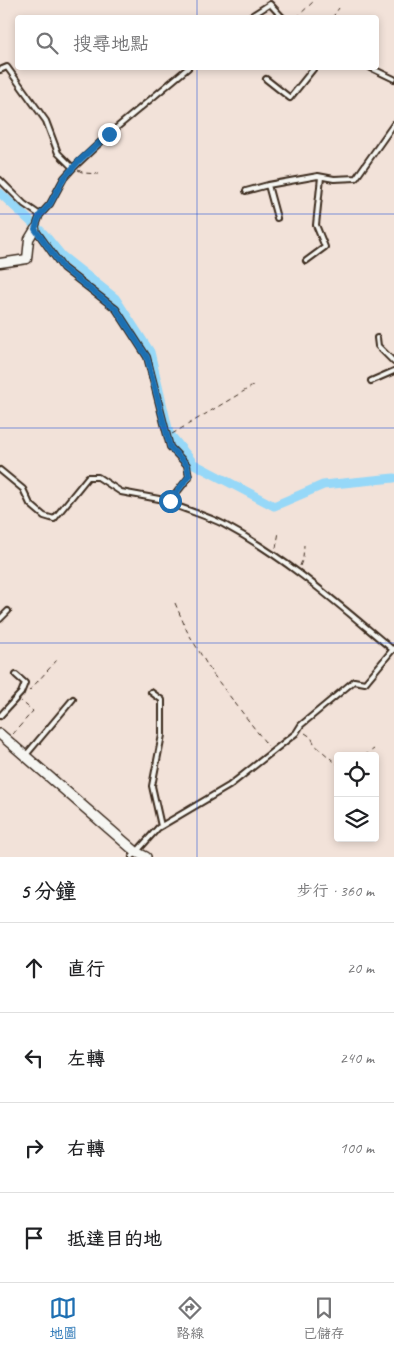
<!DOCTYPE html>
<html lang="zh-TW">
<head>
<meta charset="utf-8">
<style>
  :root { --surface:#fff; --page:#f2f2f2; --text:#202124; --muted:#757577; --line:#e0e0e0; --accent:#1f6fb2 }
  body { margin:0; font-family:Caveat,"LXGW WenKai TC",sans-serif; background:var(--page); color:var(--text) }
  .controls { position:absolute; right:15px; bottom:15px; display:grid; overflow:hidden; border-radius:5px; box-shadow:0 2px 8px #0003 }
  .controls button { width:45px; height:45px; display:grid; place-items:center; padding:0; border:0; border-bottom:1px solid var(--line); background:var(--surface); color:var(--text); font:25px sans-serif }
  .stop { position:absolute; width:15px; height:15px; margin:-11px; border:4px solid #1f6fb2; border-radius:50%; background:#fff }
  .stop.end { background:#1f6fb2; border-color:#fff; box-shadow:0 1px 5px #0008 }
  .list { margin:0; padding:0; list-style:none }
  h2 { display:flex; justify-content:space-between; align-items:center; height:65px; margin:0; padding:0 20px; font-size:21px }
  h2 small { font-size:16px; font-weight:400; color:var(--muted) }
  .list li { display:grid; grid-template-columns:32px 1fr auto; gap:15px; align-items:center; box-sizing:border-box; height:90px; padding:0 20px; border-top:1px solid var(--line) }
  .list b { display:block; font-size:19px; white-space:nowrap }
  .list em { font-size:16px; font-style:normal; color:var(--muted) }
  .icon { flex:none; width:28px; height:28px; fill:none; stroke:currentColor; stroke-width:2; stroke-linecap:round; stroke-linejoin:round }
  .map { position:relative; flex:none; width:394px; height:857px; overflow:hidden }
  .search { position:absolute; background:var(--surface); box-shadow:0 2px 8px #0003; left:15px; right:15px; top:15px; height:55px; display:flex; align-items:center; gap:12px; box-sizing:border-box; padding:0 18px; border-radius:5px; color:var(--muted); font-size:19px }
  .sheet { height:425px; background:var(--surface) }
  nav { display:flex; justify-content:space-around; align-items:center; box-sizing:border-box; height:70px; border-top:1px solid var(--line); background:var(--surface); font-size:14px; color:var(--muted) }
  nav a { display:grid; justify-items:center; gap:2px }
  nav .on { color:var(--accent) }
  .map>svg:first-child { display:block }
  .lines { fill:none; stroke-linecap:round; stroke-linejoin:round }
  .canal { stroke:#96d8f8; stroke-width:9 }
  .service-casing { stroke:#3b2a1e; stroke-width:8 }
  .minor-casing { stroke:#3b2a1e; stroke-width:11 }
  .tertiary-casing { stroke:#3b2a1e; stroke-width:12 }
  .path { stroke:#3b2a1e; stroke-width:1; stroke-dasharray:5 4; stroke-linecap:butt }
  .service { stroke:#f6f6f2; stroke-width:4 }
  .minor { stroke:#f6f6f2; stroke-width:8 }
  .tertiary { stroke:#f6f6f2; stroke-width:9 }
  .route { stroke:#1f6fb2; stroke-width:6 }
  .grid { fill:none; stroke:#1d4ed8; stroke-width:1; stroke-opacity:0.55 }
</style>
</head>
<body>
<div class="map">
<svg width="394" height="857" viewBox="0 0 394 857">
  <rect width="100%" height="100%" fill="#f2e2d9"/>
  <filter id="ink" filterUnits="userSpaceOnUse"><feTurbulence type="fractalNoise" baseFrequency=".02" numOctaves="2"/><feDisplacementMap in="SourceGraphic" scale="10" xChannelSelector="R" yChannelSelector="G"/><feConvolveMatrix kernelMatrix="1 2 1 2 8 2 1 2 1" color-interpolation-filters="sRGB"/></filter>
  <g filter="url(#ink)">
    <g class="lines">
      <path class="canal" d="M 0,193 L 44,234 L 62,256 L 115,298 L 150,352 L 169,433 L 194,464 L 274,506 L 323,485 L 394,478"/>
      <g class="service-casing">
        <path id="service" d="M 248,18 L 270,4 L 283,18
          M 188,68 L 109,134 L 73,168 L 64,178 L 50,204 L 40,215 L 35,229 L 63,268 L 116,309 L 147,357 L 170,447 L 187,465 L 189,477 L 170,501 L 172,504 C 189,511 207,516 223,524 C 287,558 338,604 393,650
          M 371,68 L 394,79
          M 0,70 L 7,67 L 46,121 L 58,153 L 73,168
          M 266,79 L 290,98 L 314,68
          M 0,180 L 24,204 L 40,215
          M 268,185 L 277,218
          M 246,191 L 268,185 L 318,176 L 334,179 L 356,178 L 394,124
          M 306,261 L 325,247 L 316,225 L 321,177
          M 377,338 L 378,346 L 394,362
          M 371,381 L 394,371
          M 0,470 L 23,489 L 30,504 L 44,516 L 54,519 L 88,477 L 98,477 L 121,492 L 170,501
          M 0,619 L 8,611
          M 151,692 L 162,700 L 162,735 L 152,786 L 161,826
          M 0,716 L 21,693 L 25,683 L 16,675
          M 26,755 L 73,699
          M 132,857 L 158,828 L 229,786 L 296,733 L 301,725 L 354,681 L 365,683 L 394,648"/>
      </g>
      <g class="minor-casing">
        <path id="minor" d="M 0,263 L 27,259 L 29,239 L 35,229"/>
      </g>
      <g class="tertiary-casing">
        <path id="tertiary" d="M 0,734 L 136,852 L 146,857"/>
      </g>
      <path class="path" d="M 296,18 L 315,0
        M 332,18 L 339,8
        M 78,170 L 84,173 L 99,174
        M 172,434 L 256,384
        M 276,548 L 279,532
        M 300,566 L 303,558 L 304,545
        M 175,603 L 187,631 L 212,673 L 268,746
        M 29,691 L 57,660
        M 305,733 L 311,737 L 315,745 L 338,765
        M 13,734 L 33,711 L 21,701
        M 364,756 L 374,749"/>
      <use href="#service" class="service"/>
      <use href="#minor" class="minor"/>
      <use href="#tertiary" class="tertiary"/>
    </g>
  </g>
  <g class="lines" filter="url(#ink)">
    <path class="route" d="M 109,134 L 79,161 L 64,178 L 50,204 L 40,215 L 35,229 L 63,268 L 116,309 L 147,357 L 170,447 L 187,465 L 189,476 L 170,501"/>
  </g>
  <path class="grid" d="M 197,0 L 197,18M 197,68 L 197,857M 0,214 L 394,214M 0,428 L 394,428M 0,643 L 394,643"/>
</svg>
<div class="controls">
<button><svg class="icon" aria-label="locate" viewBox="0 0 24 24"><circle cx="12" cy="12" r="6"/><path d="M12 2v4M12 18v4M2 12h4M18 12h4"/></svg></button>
<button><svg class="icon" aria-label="layers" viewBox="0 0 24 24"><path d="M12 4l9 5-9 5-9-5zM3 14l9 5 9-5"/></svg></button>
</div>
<div class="stop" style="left:170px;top:501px"></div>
<div class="stop end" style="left:109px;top:134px"></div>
<div class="search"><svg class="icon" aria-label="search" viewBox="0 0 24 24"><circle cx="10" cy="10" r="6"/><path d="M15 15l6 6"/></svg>搜尋地點</div>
</div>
<section class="sheet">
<h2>5 分鐘<small>步行 · 360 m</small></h2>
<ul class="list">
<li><svg class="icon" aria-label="ahead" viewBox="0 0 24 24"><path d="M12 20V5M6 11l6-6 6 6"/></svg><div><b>直行</b></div><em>20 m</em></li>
<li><svg class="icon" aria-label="left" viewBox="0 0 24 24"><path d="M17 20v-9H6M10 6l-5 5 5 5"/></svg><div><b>左轉</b></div><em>240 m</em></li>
<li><svg class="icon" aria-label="right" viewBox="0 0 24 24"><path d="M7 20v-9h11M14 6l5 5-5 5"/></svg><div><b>右轉</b></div><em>100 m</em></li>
<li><svg class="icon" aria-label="arrive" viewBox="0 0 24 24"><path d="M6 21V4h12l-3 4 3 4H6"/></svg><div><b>抵達目的地</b></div></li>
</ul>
</section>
<nav>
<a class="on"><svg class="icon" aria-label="map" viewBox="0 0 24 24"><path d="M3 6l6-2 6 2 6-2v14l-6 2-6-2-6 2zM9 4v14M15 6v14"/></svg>地圖</a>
<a><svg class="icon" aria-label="directions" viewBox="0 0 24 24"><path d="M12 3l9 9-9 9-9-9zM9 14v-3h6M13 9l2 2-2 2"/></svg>路線</a>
<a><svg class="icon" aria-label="saved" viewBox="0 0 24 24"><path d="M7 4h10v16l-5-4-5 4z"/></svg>已儲存</a>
</nav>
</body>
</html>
